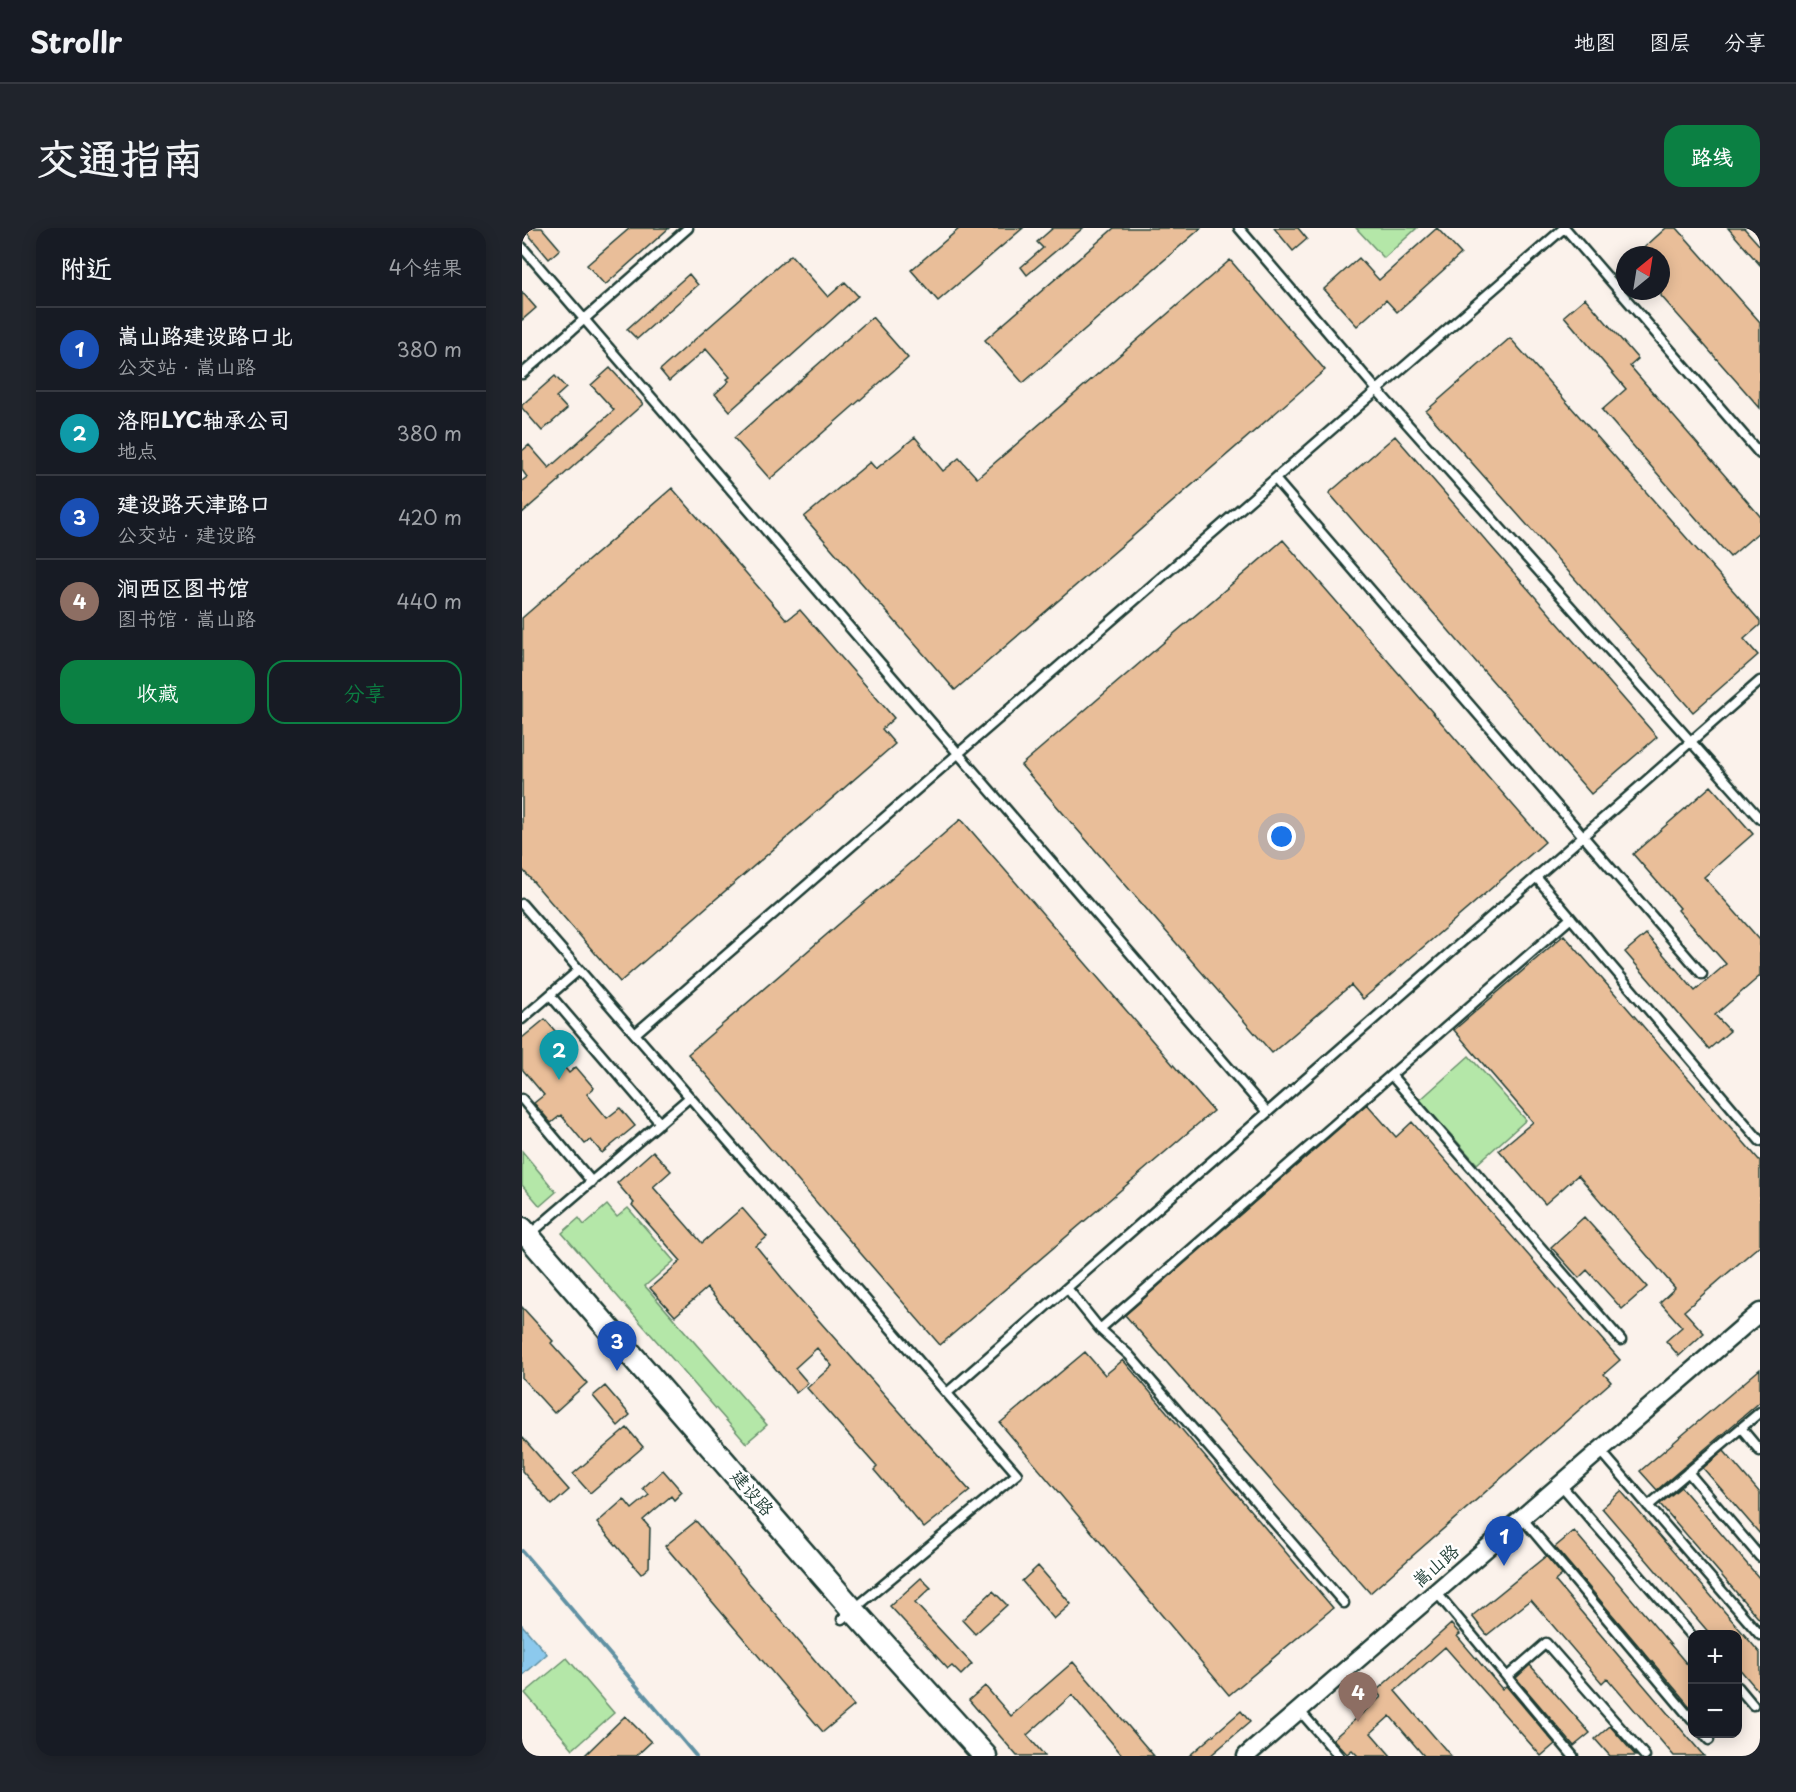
<!DOCTYPE html>
<html lang="zh">
<head>
<meta charset="utf-8">
<style>
  :root { --surface:#171b24; --page:#20242c; --text:#f1f3f6; --muted:#9ea1a6; --line:#363941; --accent:#0b8043 }
  body { margin:0; font-family:"Playpen Sans","LXGW WenKai TC",sans-serif; background:var(--page); color:var(--text) }
  .controls { position:absolute; right:18px; bottom:18px; display:grid; overflow:hidden; border-radius:12px; box-shadow:0 3px 15px #0003 }
  .controls button { width:54px; height:54px; display:grid; place-items:center; padding:0; border:0; border-bottom:2px solid var(--line); background:var(--surface); color:var(--text); font:30px sans-serif }
  .compass { position:absolute; left:1094px; top:18px; width:54px; height:54px; border-radius:50%; background:var(--surface); box-shadow:0 3px 15px #0003; rotate:30deg }
  .you { position:absolute; left:760px; top:609px; width:21px; height:21px; margin:-15px; border:4px solid #fff; border-radius:50%; background:#1a73e8; box-shadow:0 0 0 9px #1a73e833 }
  .badge { display:grid; place-items:center; width:39px; height:39px; border-radius:50%; background:var(--accent); color:#fff; font-size:20px; font-weight:700 }
  .pin { position:absolute; translate:-50% -50px; filter:drop-shadow(0 2px 3px #0008) }
  .pin::after { content:''; position:absolute; top:32px; width:21px; height:18px; background:inherit; clip-path:polygon(0 0,100% 0,50% 100%) }
  .list { margin:0; padding:0; list-style:none }
  h2 { display:flex; justify-content:space-between; align-items:center; height:78px; margin:0; padding:0 24px; font-size:26px }
  h2 small { font-size:20px; font-weight:400; color:var(--muted) }
  .list li { display:grid; grid-template-columns:39px 1fr auto; gap:18px; align-items:center; box-sizing:border-box; height:84px; padding:0 24px; border-top:2px solid var(--line) }
  .list b { display:block; font-size:22px; white-space:nowrap }
  .list p { margin:0; font-size:20px; white-space:nowrap; color:var(--muted) }
  .list em { font-size:20px; font-style:normal; color:var(--muted) }
  .actions { display:flex; gap:12px; padding:18px 24px }
  .actions a { flex:1; padding:14px 0; border:2px solid var(--accent); border-radius:18px; text-align:center; font-size:21px; color:var(--accent) }
  .actions .main { background:var(--accent); color:#fff }
  .map { position:relative; flex:none; width:1238px; height:1528px; overflow:hidden; border-radius:18px }
  header { display:flex; align-items:center; gap:36px; box-sizing:border-box; height:84px; padding:0 30px; background:var(--surface); border-bottom:2px solid var(--line) }
  header strong { font-size:28px }
  nav { display:flex; gap:33px; margin-inline-start:auto; font-size:21px }
  .intro { display:flex; align-items:center; justify-content:space-between; box-sizing:border-box; height:144px; padding:0 36px }
  h1 { margin:0; font-size:42px }
  .button { padding:15px 27px; border-radius:18px; background:var(--accent); color:#fff; font-size:21px; font-weight:700 }
  main { display:flex; gap:36px; padding:0 36px }
  aside { flex:1; background:var(--surface); border-radius:18px; box-shadow:0 3px 15px #0003 }
  .map>svg:first-child { display:block }
  .green { fill:#b4e7a8; stroke:#6a926e; stroke-width:1.5 }
  .water { fill:#8cc9ed; stroke:#6091a3; stroke-width:1.5 }
  .lines { fill:none; stroke-linecap:round; stroke-linejoin:round }
  .stream { stroke:#6091a3; stroke-width:4 }
  .building { fill:#e9be99; stroke:#1f3d34; stroke-width:1.5 }
  .lane-casing { stroke:#1f3d34; stroke-width:13 }
  .street-casing { stroke:#1f3d34; stroke-width:21 }
  .secondary-casing { stroke:#1f3d34; stroke-width:27 }
  .lane { stroke:#fff; stroke-width:8 }
  .street { stroke:#fff; stroke-width:16 }
  .secondary { stroke:#fff; stroke-width:22 }
  .labels { text-anchor:middle; stroke-width:5; stroke-linejoin:round; paint-order:stroke }
  .street-label { font-size:18px; fill:#1f3d34; stroke:#fff }
</style>
</head>
<body>
<header>
<strong>Strollr</strong>
<nav><a>地图</a><a>图层</a><a>分享</a></nav>
</header>
<div class="intro"><h1>交通指南</h1><a class="button">路线</a></div>
<main>
<aside>
<h2>附近<small>4个结果</small></h2>
<ul class="list">
<li><span class="badge" style="background:#1a4fb4">1</span><div><b>嵩山路建设路口北</b><p>公交站 · 嵩山路</p></div><em>380 m</em></li>
<li><span class="badge" style="background:#0f9aa8">2</span><div><b>洛阳LYC轴承公司</b><p>地点</p></div><em>380 m</em></li>
<li><span class="badge" style="background:#1a4fb4">3</span><div><b>建设路天津路口</b><p>公交站 · 建设路</p></div><em>420 m</em></li>
<li><span class="badge" style="background:#8d6e63">4</span><div><b>涧西区图书馆</b><p>图书馆 · 嵩山路</p></div><em>440 m</em></li>
</ul>
<div class="actions"><a class="main">收藏</a><a>分享</a></div>
</aside>
<div class="map">
<svg width="1238" height="1528" viewBox="0 0 1238 1528">
  <rect width="100%" height="100%" fill="#fbf2eb"/>
  <filter id="ink" filterUnits="userSpaceOnUse"><feTurbulence type="fractalNoise" baseFrequency=".0167" numOctaves="2"/><feDisplacementMap in="SourceGraphic" scale="12" xChannelSelector="R" yChannelSelector="G"/><feConvolveMatrix kernelMatrix="1 2 1 2 8 2 1 2 1" color-interpolation-filters="sRGB"/></filter>
  <g filter="url(#ink)">
    <path class="green" d="M 834,0 L 895,0 L 862,30 Z
      M 947,828 L 1004,892 L 955,936 L 898,872 Z
      M 0,923 L 34,964 L 18,978 L 0,957 Z
      M 85,977 L 95,989 L 106,980 L 152,1033 L 123,1058 L 245,1197 L 224,1215 L 40,1005 L 57,990 L 62,997 Z
      M 45,1430 L 92,1485 L 51,1521 L 3,1465 Z"/>
    <path class="water" d="M 0,1397 L 25,1426 L 0,1448 Z"/>
    <g class="lines">
      <path class="stream" d="M 0,1323 L 174,1528"/>
    </g>
    <path class="building" d="M 1,0 L 20,0 L 38,21 L 27,31 Z
      M 108,0 L 147,0 L 83,57 L 65,37 Z
      M 438,0 L 501,0 L 416,73 L 389,42 Z
      M 531,0 L 561,0 L 505,47 L 499,39 L 521,20 L 515,14 Z
      M 592,0 L 679,0 L 501,155 L 463,112 Z
      M 752,0 L 776,0 L 785,11 L 771,23 Z
      M 915,0 L 939,26 L 875,84 L 864,72 L 835,98 L 802,61 L 837,30 L 857,52 Z
      M 1144,0 L 1155,0 L 1238,94 L 1238,180 L 1139,68 L 1139,27 L 1114,27 Z
      M 1206,0 L 1222,0 L 1238,18 L 1238,37 Z
      M 269,27 L 306,69 L 323,54 L 336,68 L 208,183 L 193,166 L 207,153 L 205,151 L 208,149 L 184,121 L 147,153 L 138,142 Z
      M 708,32 L 803,142 L 433,462 L 282,289 L 348,234 L 354,241 L 393,209 L 421,243 L 437,230 L 455,250 Z
      M 167,46 L 176,57 L 115,111 L 105,101 Z
      M 0,64 L 14,80 L 0,92 Z
      M 1063,70 L 1116,131 L 1108,138 L 1238,288 L 1238,303 L 1208,329 L 1080,182 L 1104,161 L 1042,88 Z
      M 350,89 L 386,130 L 248,251 L 212,210 Z
      M 988,110 L 1238,393 L 1238,397 L 1222,411 L 1236,427 L 1171,484 L 904,183 Z
      M 88,140 L 121,176 L 37,251 L 38,252 L 0,285 L 0,253 L 5,249 L 0,242 L 0,223 L 7,217 L 27,240 L 92,182 L 69,157 Z
      M 33,148 L 44,160 L 34,169 L 45,181 L 20,203 L 0,180 L 0,177 Z
      M 873,208 L 1135,509 L 1069,566 L 807,265 Z
      M 150,260 L 265,392 L 278,382 L 372,490 L 360,501 L 373,516 L 98,754 L 0,641 L 0,390 Z
      M 761,312 L 1023,614 L 841,771 L 829,757 L 750,825 L 499,537 Z
      M 1189,558 L 1231,606 L 1182,649 L 1238,712 L 1238,748 L 1193,787 L 1208,803 L 1187,821 L 1103,724 L 1124,706 L 1173,763 L 1204,736 L 1156,682 L 1158,680 L 1111,626 Z
      M 439,591 L 691,883 L 418,1117 L 166,826 Z
      M 1042,707 L 1238,933 L 1238,1017 L 1162,1083 L 1182,1105 L 1157,1128 L 1144,1113 L 1160,1099 L 1138,1074 L 1153,1060 L 1056,947 L 1023,976 L 977,922 L 1011,894 L 932,802 Z
      M 23,791 L 38,809 L 26,819 L 47,845 L 54,839 L 72,860 L 65,866 L 85,890 L 98,880 L 113,898 L 80,925 L 69,912 L 63,916 L 39,887 L 29,895 L 12,875 L 22,867 L 0,841 L 0,810 Z
      M 845,876 L 874,909 L 890,894 L 1098,1132 L 1082,1146 L 1089,1154 L 848,1365 L 603,1087 Z
      M 131,923 L 149,943 L 131,959 L 180,1015 L 220,980 L 245,1009 L 234,1018 L 268,1060 L 448,1263 L 402,1300 L 352,1242 L 355,1239 L 285,1160 L 310,1138 L 295,1120 L 273,1140 L 286,1155 L 274,1165 L 185,1060 L 153,1088 L 128,1060 L 159,1033 L 110,977 L 112,975 L 95,955 Z
      M 1062,989 L 1125,1059 L 1100,1081 L 1065,1042 L 1057,1050 L 1029,1019 Z
      M 0,1079 L 31,1113 L 29,1115 L 65,1155 L 32,1185 L 0,1150 Z
      M 563,1124 L 583,1147 L 601,1132 L 811,1380 L 707,1467 L 478,1195 Z
      M 1238,1141 L 1238,1174 L 1135,1262 L 1118,1243 Z
      M 83,1158 L 108,1187 L 96,1198 L 71,1168 Z
      M 105,1200 L 121,1219 L 68,1265 L 51,1246 Z
      M 0,1209 L 47,1262 L 30,1277 L 0,1243 Z
      M 1202,1223 L 1238,1265 L 1238,1306 L 1181,1240 Z
      M 141,1242 L 160,1264 L 152,1272 L 149,1268 L 121,1292 L 128,1300 L 127,1339 L 119,1346 L 75,1295 L 102,1271 L 110,1281 L 127,1267 L 121,1260 Z
      M 1159,1259 L 1238,1351 L 1238,1392 L 1138,1276 Z
      M 1099,1263 L 1238,1425 L 1238,1465 L 1215,1438 L 1215,1407 L 1189,1407 L 1080,1280 Z
      M 174,1293 L 332,1478 L 301,1504 L 143,1318 Z
      M 1052,1303 L 1170,1442 L 1170,1481 L 1033,1319 Z
      M 1024,1328 L 1040,1347 L 1033,1353 L 1182,1528 L 1152,1528 L 1085,1450 L 1080,1455 L 1009,1372 L 965,1407 L 950,1388 Z
      M 516,1338 L 549,1376 L 532,1391 L 500,1353 Z
      M 399,1350 L 409,1360 L 393,1375 L 450,1436 L 439,1447 L 430,1438 L 426,1441 L 368,1378 Z
      M 471,1363 L 485,1377 L 453,1406 L 440,1392 Z
      M 929,1396 L 938,1406 L 935,1408 L 980,1461 L 984,1458 L 1033,1516 L 1019,1528 L 923,1419 L 873,1463 L 929,1528 L 902,1528 L 868,1488 L 849,1505 L 869,1528 L 836,1528 L 830,1522 L 825,1526 L 811,1511 L 859,1469 L 854,1463 Z
      M 551,1434 L 589,1478 L 632,1528 L 601,1528 L 550,1467 L 505,1507 L 523,1528 L 495,1528 L 447,1472 L 463,1458 L 489,1488 Z
      M 1008,1437 L 1068,1505 L 1052,1518 L 994,1450 Z
      M 719,1483 L 728,1494 L 688,1528 L 667,1528 Z
      M 103,1488 L 129,1514 L 114,1528 L 62,1528 Z
      M 1088,1498 L 1113,1527 L 1115,1528 L 1088,1528 L 1073,1511 Z"/>
    <g class="lines">
      <g class="lane-casing">
        <path id="lane" d="M 717,0 L 855,162 L 1238,591
          M 1043,0 L 1238,226
          M 0,19 L 745,884
          M 0,146 L 166,0
          M 753,251 L 1180,746
          M 1014,649 L 1238,913
          M 0,676 L 495,1246 L 320,1391
          M 28,767 L 138,895
          M 0,791 L 57,742
          M 113,806 L 1042,0
          M 869,847 L 1099,1112
          M 0,871 L 70,954
          M 7,1007 L 168,869
          M 545,1060 L 578,1101 L 607,1127 L 822,1375
          M 578,1101 L 1049,690
          M 425,1165 L 1238,453
          M 1219,1200 L 1238,1223
          M 1078,1222 L 1238,1407
          M 1166,1244 L 1238,1329
          M 1038,1256 L 1170,1408
          M 1126,1278 L 1238,1184
          M 1000,1290 L 1170,1492
          M 914,1364 L 1051,1528
          M 985,1449 L 1024,1415 L 1123,1528
          M 1216,1459 L 1231,1477
          M 777,1482 L 817,1528
          M 1182,1506 L 1187,1512"/>
      </g>
      <g class="street-casing">
        <path id="street" d="M 724,1528 L 1238,1084"/>
      </g>
      <g class="secondary-casing">
        <path id="secondary" d="M 0,1001 L 331,1382 L 463,1528"/>
      </g>
      <use href="#lane" class="lane"/>
      <use href="#street" class="street"/>
      <use href="#secondary" class="secondary"/>
    </g>
  </g>
  <g class="labels">
    <g class="street-label">
      <text transform="translate(230 1265) rotate(49)" y="6">建设路</text>
      <text transform="translate(914 1338) rotate(-41)" y="6">嵩山路</text>
    </g>
  </g>
</svg>
<div class="controls">
<button>+</button>
<button>−</button>
</div>
<svg class="compass" viewBox="-18 -18 36 36"><path d="M0-13l5 13h-10z" fill="#e53935"/><path d="M0 13l5-13h-10z" fill="#9ea1a6"/></svg>
<div class="you"></div>
<div class="pin badge" style="left:982px;top:1338px;background:#1a4fb4">1</div>
<div class="pin badge" style="left:37px;top:852px;background:#0f9aa8">2</div>
<div class="pin badge" style="left:95px;top:1143px;background:#1a4fb4">3</div>
<div class="pin badge" style="left:836px;top:1494px;background:#8d6e63">4</div>
</div>
</main>
</body>
</html>
